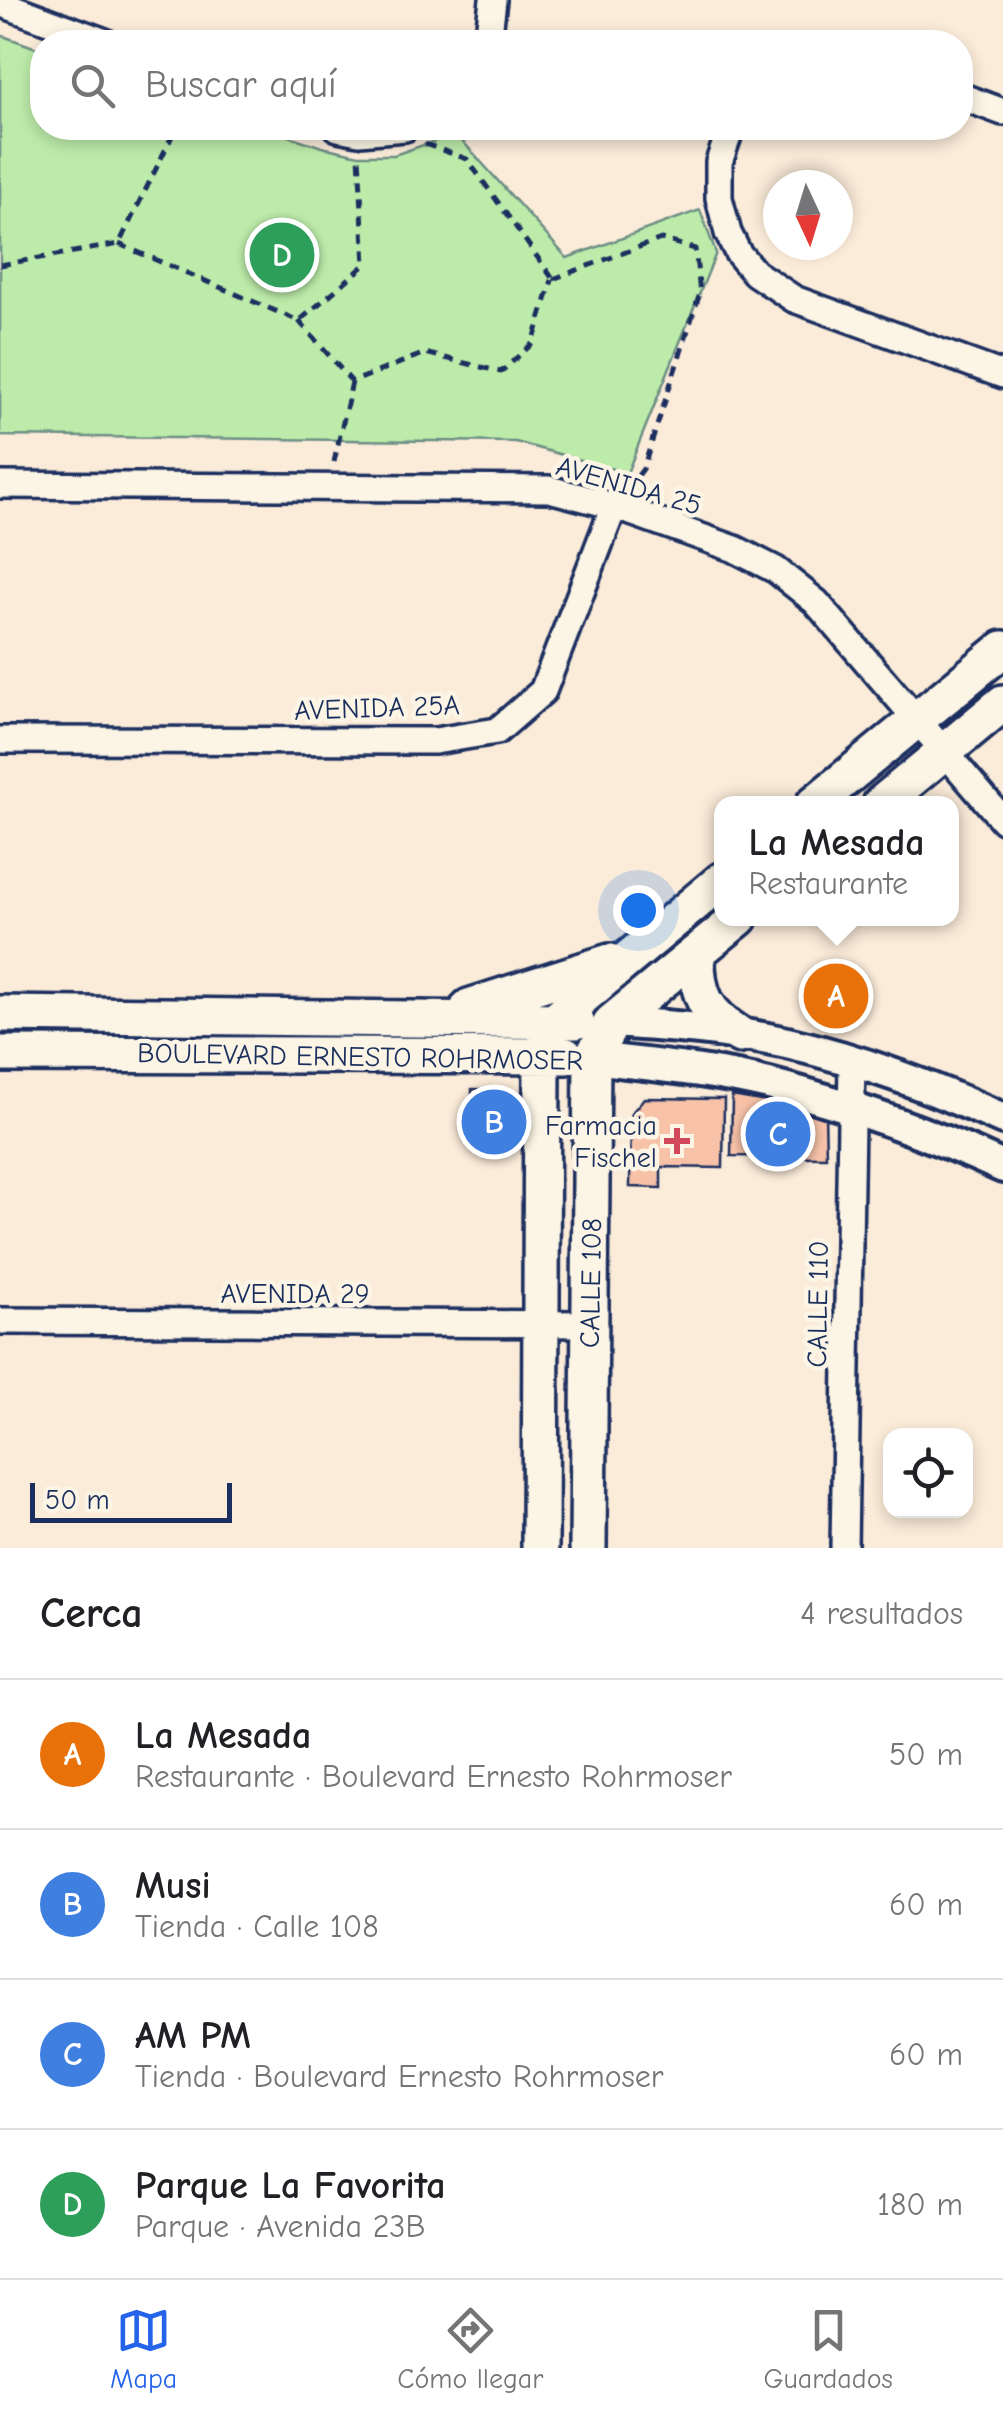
<!DOCTYPE html>
<html lang="es">
<head>
<meta charset="utf-8">
<style>
  :root { --surface:#fff; --page:#f2f2f2; --text:#202124; --muted:#757577; --line:#e0e0e0; --accent:#2563eb }
  body { margin:0; font-family:"Comic Neue",sans-serif; background:var(--page); color:var(--text) }
  .controls { position:absolute; right:30px; bottom:30px; display:grid; overflow:hidden; border-radius:20px; box-shadow:0 5px 15px #0003 }
  .controls button { width:90px; height:90px; display:grid; place-items:center; padding:0; border:0; border-bottom:2px solid var(--line); background:var(--surface); color:var(--text); font:50px sans-serif }
  .compass { position:absolute; left:763px; top:170px; width:90px; height:90px; border-radius:50%; background:var(--surface); box-shadow:0 5px 15px #0003; rotate:176deg }
  .scale { position:absolute; left:30px; bottom:25px; width:202px; box-sizing:border-box; padding-left:10px; border:5px solid #1b2f5e; border-top:0; font-size:28px; line-height:35px; white-space:nowrap; color:#1b2f5e; -webkit-text-stroke:8px #fcf5e5; paint-order:stroke }
  .you { position:absolute; left:638px; top:910px; width:35px; height:35px; margin:-25px; border:8px solid #fff; border-radius:50%; background:#1a73e8; box-shadow:0 0 0 15px #1a73e833 }
  .badge { display:grid; place-items:center; width:65px; height:65px; border-radius:50%; background:var(--accent); color:#fff; font-size:32px; font-weight:700 }
  .pin { position:absolute; translate:-50% -50%; border:5px solid #fff; box-shadow:0 2px 10px #0006 }
  .popup { position:absolute; left:714px; top:796px; width:245px; height:130px; box-sizing:border-box; display:grid; place-content:center; border-radius:20px; background:var(--surface); filter:drop-shadow(0 2px 8px #0005); font-size:32px; white-space:nowrap; color:var(--muted) }
  .popup b { font-size:38px; color:var(--text) }
  .popup::after { content:''; position:absolute; left:50%; top:100%; margin-left:-20px; border:20px solid transparent; border-top-color:var(--surface) }
  .list { margin:0; padding:0; list-style:none }
  h2 { display:flex; justify-content:space-between; align-items:center; height:130px; margin:0; padding:0 40px; font-size:42px }
  h2 small { font-size:32px; font-weight:400; color:var(--muted) }
  .list li { display:grid; grid-template-columns:65px 1fr auto; gap:30px; align-items:center; box-sizing:border-box; height:150px; padding:0 40px; border-top:2px solid var(--line) }
  .list b { display:block; font-size:38px; white-space:nowrap }
  .list p { margin:0; font-size:32px; white-space:nowrap; color:var(--muted) }
  .list em { font-size:32px; font-style:normal; color:var(--muted) }
  .icon { flex:none; width:55px; height:55px; fill:none; stroke:currentColor; stroke-width:2; stroke-linecap:round; stroke-linejoin:round }
  .map { position:relative; flex:none; width:1003px; height:1548px; overflow:hidden }
  .search { position:absolute; background:var(--surface); box-shadow:0 5px 15px #0003; left:30px; right:30px; top:30px; height:110px; display:flex; align-items:center; gap:25px; box-sizing:border-box; padding:0 35px; border-radius:40px; color:var(--muted); font-size:38px }
  .sheet { height:730px; background:var(--surface) }
  nav { display:flex; justify-content:space-around; align-items:center; box-sizing:border-box; height:140px; border-top:2px solid var(--line); background:var(--surface); font-size:28px; color:var(--muted) }
  nav a { display:grid; justify-items:center; gap:5px }
  nav .on { color:var(--accent) }
  .map>svg:first-child { display:block }
  .green { fill:#bdecaa; stroke:#6c8e84; stroke-width:2.5 }
  .building { fill:#f7c2a8; stroke:#1b2f5e; stroke-width:2.5 }
  .lines { fill:none; stroke-linecap:round; stroke-linejoin:round }
  .minor-casing { stroke:#1b2f5e; stroke-width:32 }
  .tertiary-casing { stroke:#1b2f5e; stroke-width:38 }
  .secondary-casing { stroke:#1b2f5e; stroke-width:42 }
  .path { stroke:#1b2f5e; stroke-width:5; stroke-dasharray:10 8; stroke-linecap:butt }
  .minor { stroke:#fcf5e5; stroke-width:25 }
  .tertiary { stroke:#fcf5e5; stroke-width:30 }
  .secondary { stroke:#fcf5e5; stroke-width:35 }
  .poi-dot { fill:#d1495b; stroke:#fcf5e5; stroke-width:4 }
  .labels { text-anchor:middle; stroke-width:9; stroke-linejoin:round; paint-order:stroke }
  .street-label { font-size:28px; fill:#1b2f5e; stroke:#fcf5e5 }
  .poi-label { font-size:28px; fill:#1b2f5e; stroke:#fcf5e5; text-anchor:end }
</style>
</head>
<body>
<div class="map">
<svg width="1003" height="1548" viewBox="0 0 1003 1548">
  <rect width="100%" height="100%" fill="#fbebd9"/>
  <filter id="ink" filterUnits="userSpaceOnUse"><feTurbulence type="fractalNoise" baseFrequency=".01" numOctaves="2"/><feDisplacementMap in="SourceGraphic" scale="20" xChannelSelector="R" yChannelSelector="G"/><feConvolveMatrix kernelMatrix="1 2 1 2 8 2 1 2 1" color-interpolation-filters="sRGB"/></filter>
  <g filter="url(#ink)">
    <path class="green" d="M 0,35 L 42,50 L 42,128 L 265,128 L 322,147 L 359,155 L 394,155 L 456,134 L 567,258 L 700,210 L 716,253 L 627,473 L 516,442 L 0,436 Z"/>
    <path class="building" d="M 472,1089 L 504,1090 L 516,1103 L 516,1141 L 472,1141 Z
      M 732,1096 L 825,1112 L 826,1157 L 731,1156 Z
      M 644,1098 L 724,1099 L 723,1168 L 661,1167 L 661,1188 L 630,1187 L 631,1114 Z"/>
    <g class="lines">
      <g class="minor-casing">
        <path id="minor" d="M 0,3 L 105,42
          M 488,42 L 493,0
          M 960,96 L 1003,112
          M 338,128 L 359,132 L 405,128
          M 731,128 L 719,162 L 719,198 L 728,233 L 738,253 L 755,273 L 794,299 L 1003,375
          M 0,485 L 549,489 L 614,506 L 735,549 L 776,570 L 816,602 L 1003,820
          M 0,740 L 435,741 L 497,731 L 543,691 L 614,506
          M 0,1321 L 590,1324
          M 844,1548 L 852,1061"/>
      </g>
      <g class="tertiary-casing">
        <path id="tertiary" d="M 612,1022 C 670,1026 729,1030 787,1043 C 862,1060 933,1088 1003,1119
          M 592,1058 C 651,1065 711,1070 769,1084 C 850,1105 927,1132 1003,1167"/>
      </g>
      <g class="secondary-casing">
        <path id="secondary" d="M 814,804 L 1003,649
          M 881,804 L 1003,703
          M 697,953 C 696,994 705,1013 740,1035
          M 469,1007 L 610,962
          M 0,1014 L 576,1021
          M 0,1054 L 566,1056
          M 540,1548 L 542,1054 L 555,1020 L 721,881
          M 588,1548 L 592,1058 L 612,1022 L 739,918"/>
      </g>
      <path class="path" d="M 425,144 L 467,159 L 553,279
        M 119,244 L 299,321 L 365,265 L 359,156
        M 0,265 L 119,244 L 176,128
        M 553,279 L 661,239 L 695,249 L 700,293 L 643,469 L 629,487
        M 299,321 L 352,382 L 425,353 L 501,372 L 533,343 L 552,280
        M 334,462 L 352,382"/>
      <use href="#minor" class="minor"/>
      <use href="#tertiary" class="tertiary"/>
      <use href="#secondary" class="secondary"/>
    </g>
  </g>
  <path class="poi-dot" d="M672 1126h10v10h10v10h-10v10h-10v-10h-10v-10h10z"/>
  <g class="labels">
    <g class="street-label">
      <text transform="translate(629 485) rotate(16)" y="10">AVENIDA 25</text>
      <text transform="translate(377 707) rotate(-2)" y="10">AVENIDA 25A</text>
      <text transform="translate(360 1056) rotate(1)" y="10">BOULEVARD ERNESTO ROHRMOSER</text>
      <text transform="translate(590 1283) rotate(-89)" y="10">CALLE 108</text>
      <text x="295" y="1303">AVENIDA 29</text>
      <text transform="translate(817 1304) rotate(-89)" y="10">CALLE 110</text>
    </g>
    <g class="poi-label">
      <text x="657" y="1135">Farmacia<tspan x="657" dy="32">Fischel</tspan></text>
    </g>
  </g>
</svg>
<div class="controls">
<button><svg class="icon" aria-label="locate" viewBox="0 0 24 24"><circle cx="12" cy="12" r="6"/><path d="M12 2v4M12 18v4M2 12h4M18 12h4"/></svg></button>
</div>
<svg class="compass" viewBox="-18 -18 36 36"><path d="M0-13l5 13h-10z" fill="#e53935"/><path d="M0 13l5-13h-10z" fill="#757577"/></svg>
<div class="scale">50 m</div>
<div class="you"></div>
<div class="pin badge" style="left:836px;top:996px;background:#e8710a">A</div>
<div class="popup"><b>La Mesada</b>Restaurante</div>
<div class="pin badge" style="left:494px;top:1122px;background:#3f7fe0">B</div>
<div class="pin badge" style="left:778px;top:1134px;background:#3f7fe0">C</div>
<div class="pin badge" style="left:282px;top:255px;background:#2e9e5b">D</div>
<div class="search"><svg class="icon" aria-label="search" viewBox="0 0 24 24"><circle cx="10" cy="10" r="6"/><path d="M15 15l6 6"/></svg>Buscar aquí</div>
</div>
<section class="sheet">
<h2>Cerca<small>4 resultados</small></h2>
<ul class="list">
<li><span class="badge" style="background:#e8710a">A</span><div><b>La Mesada</b><p>Restaurante · Boulevard Ernesto Rohrmoser</p></div><em>50 m</em></li>
<li><span class="badge" style="background:#3f7fe0">B</span><div><b>Musi</b><p>Tienda · Calle 108</p></div><em>60 m</em></li>
<li><span class="badge" style="background:#3f7fe0">C</span><div><b>AM PM</b><p>Tienda · Boulevard Ernesto Rohrmoser</p></div><em>60 m</em></li>
<li><span class="badge" style="background:#2e9e5b">D</span><div><b>Parque La Favorita</b><p>Parque · Avenida 23B</p></div><em>180 m</em></li>
</ul>
</section>
<nav>
<a class="on"><svg class="icon" aria-label="map" viewBox="0 0 24 24"><path d="M3 6l6-2 6 2 6-2v14l-6 2-6-2-6 2zM9 4v14M15 6v14"/></svg>Mapa</a>
<a><svg class="icon" aria-label="directions" viewBox="0 0 24 24"><path d="M12 3l9 9-9 9-9-9zM9 14v-3h6M13 9l2 2-2 2"/></svg>Cómo llegar</a>
<a><svg class="icon" aria-label="saved" viewBox="0 0 24 24"><path d="M7 4h10v16l-5-4-5 4z"/></svg>Guardados</a>
</nav>
</body>
</html>
